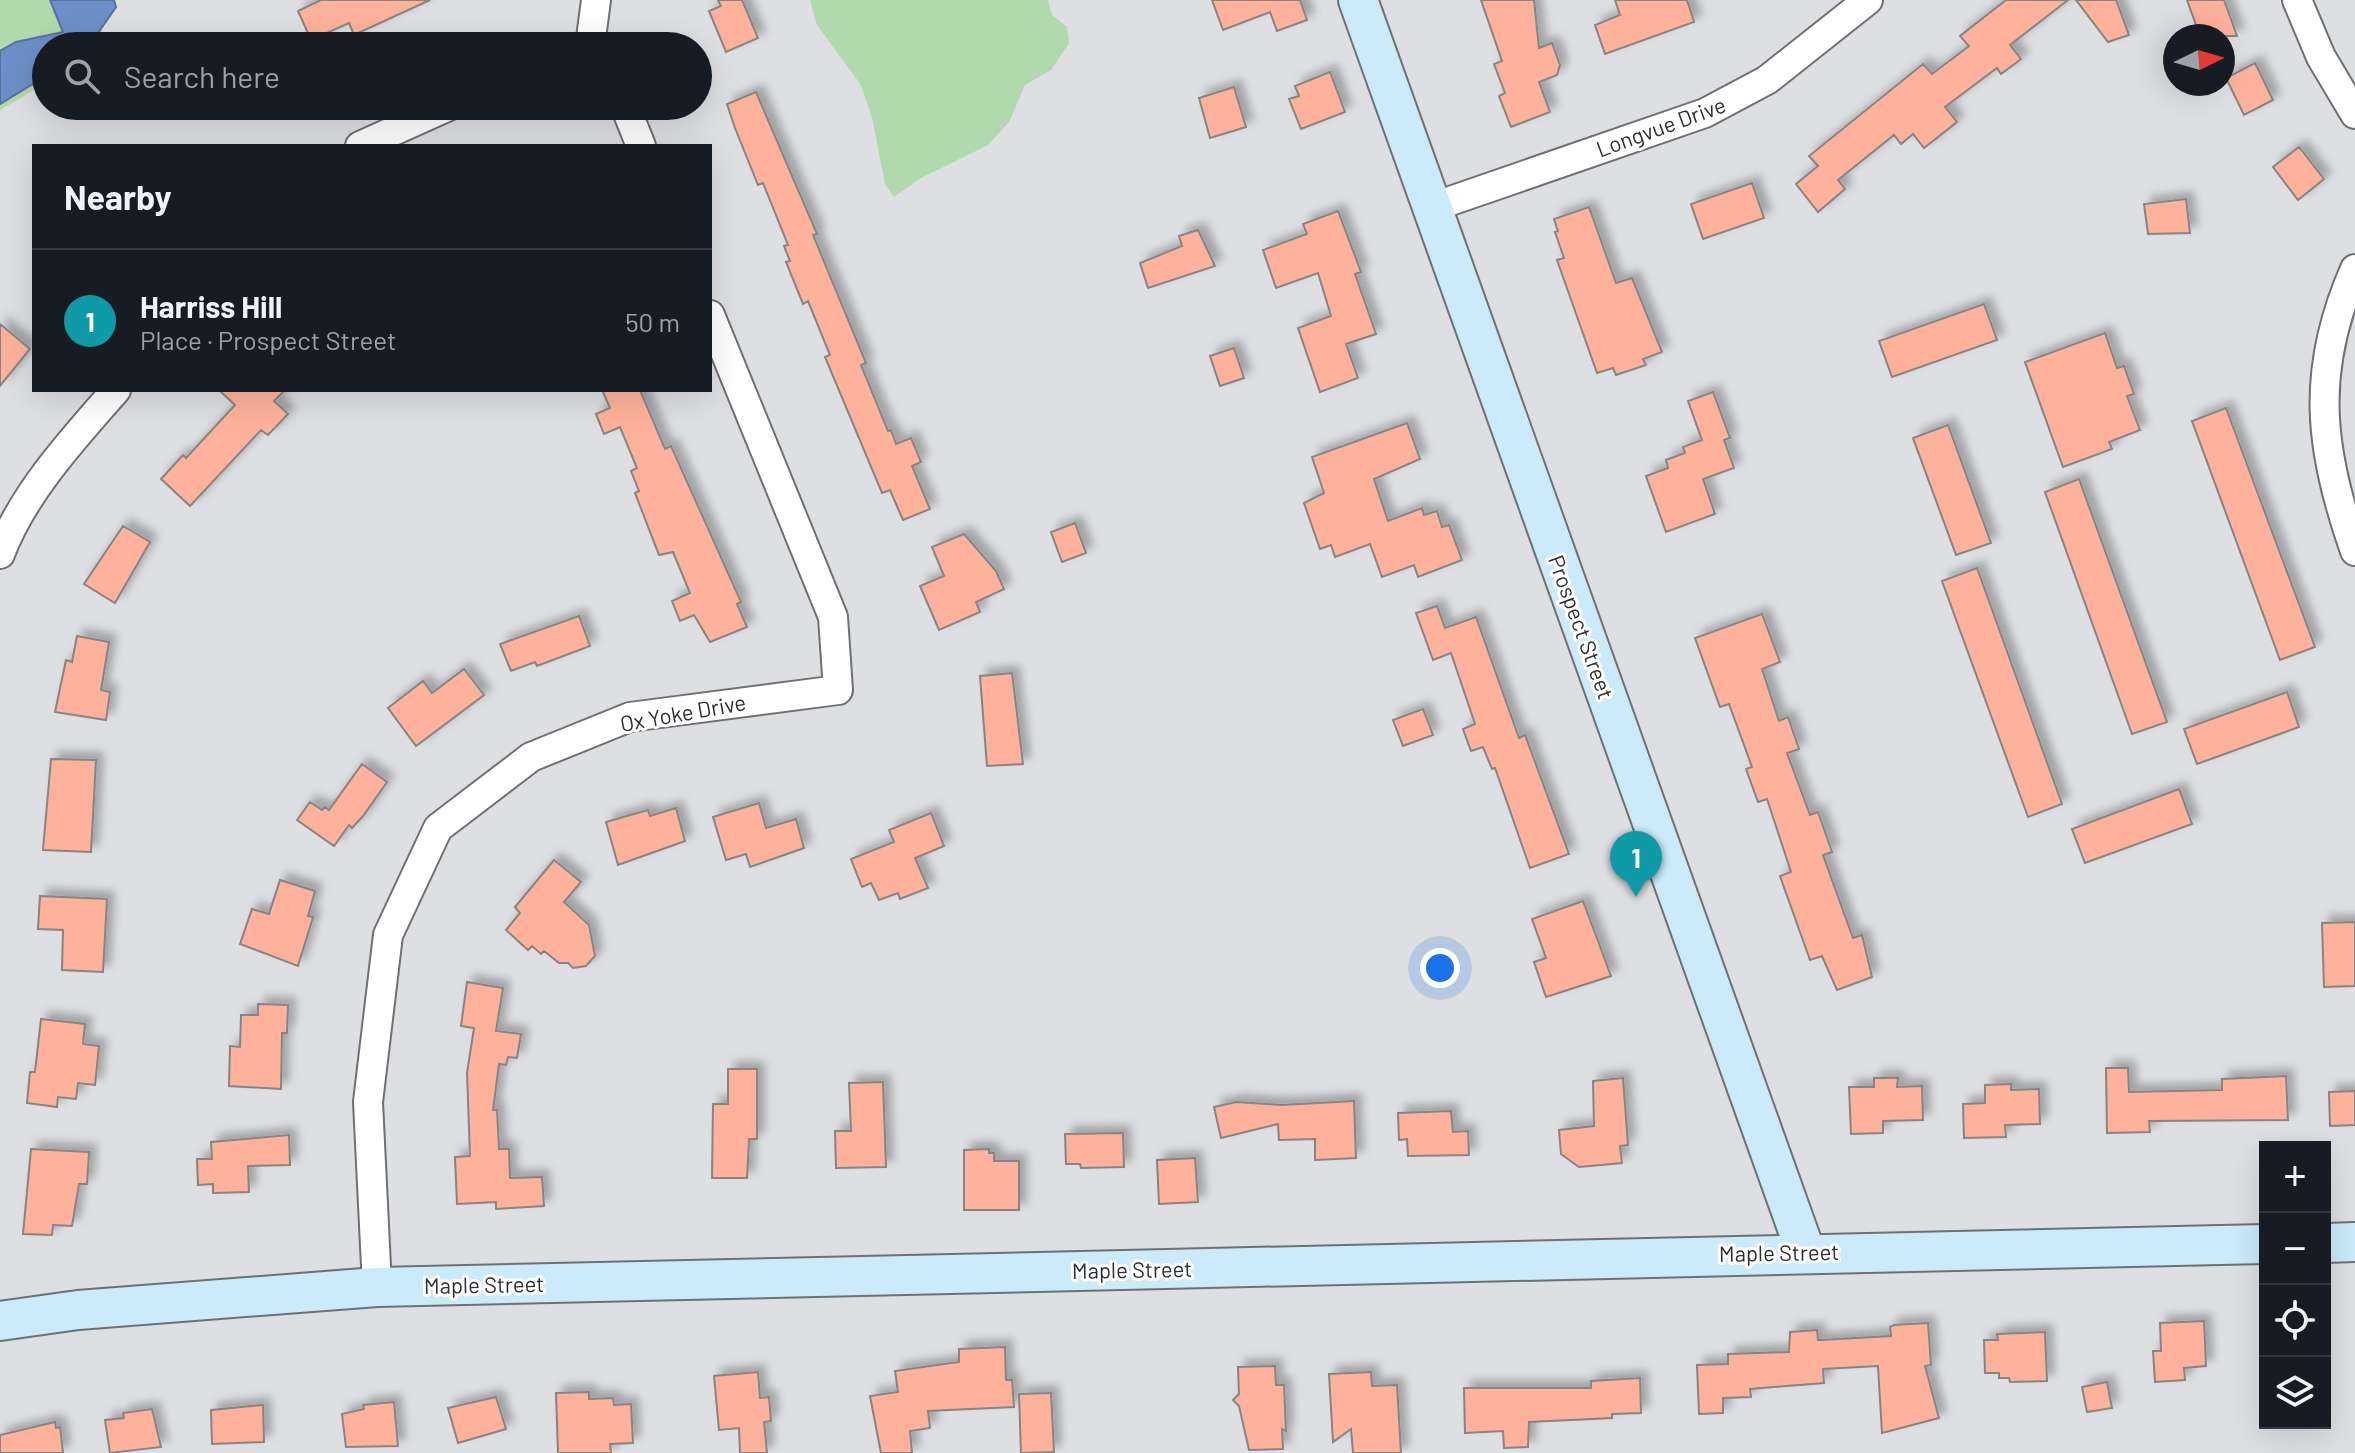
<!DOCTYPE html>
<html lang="en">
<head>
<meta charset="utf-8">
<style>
  :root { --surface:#171b24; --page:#242831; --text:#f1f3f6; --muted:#9ea1a6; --line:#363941; --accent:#be610f }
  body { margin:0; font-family:Barlow,sans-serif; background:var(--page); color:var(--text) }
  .controls { position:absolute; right:24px; bottom:24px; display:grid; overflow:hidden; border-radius:0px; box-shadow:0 8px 32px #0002 }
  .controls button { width:72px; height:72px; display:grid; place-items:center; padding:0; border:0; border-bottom:2px solid var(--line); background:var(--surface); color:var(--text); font:40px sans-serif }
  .compass { position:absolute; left:2163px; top:24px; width:72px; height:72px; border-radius:50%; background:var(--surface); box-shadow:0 8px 32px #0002; rotate:85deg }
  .you { position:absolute; left:1440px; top:968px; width:28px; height:28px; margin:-20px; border:6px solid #fff; border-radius:50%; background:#1a73e8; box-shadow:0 0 0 12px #1a73e833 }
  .badge { display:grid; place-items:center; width:52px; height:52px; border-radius:50%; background:var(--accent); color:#fff; font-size:26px; font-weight:700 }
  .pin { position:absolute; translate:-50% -66px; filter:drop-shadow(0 2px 4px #0008) }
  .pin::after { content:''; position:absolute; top:42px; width:28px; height:24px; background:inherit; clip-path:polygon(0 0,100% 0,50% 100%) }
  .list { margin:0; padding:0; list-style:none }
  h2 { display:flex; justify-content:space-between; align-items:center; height:104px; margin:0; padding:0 32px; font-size:34px }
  h2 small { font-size:26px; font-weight:400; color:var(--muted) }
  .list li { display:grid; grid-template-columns:52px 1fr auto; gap:24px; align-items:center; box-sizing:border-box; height:144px; padding:0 32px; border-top:2px solid var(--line) }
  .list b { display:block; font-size:30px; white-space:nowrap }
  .list p { margin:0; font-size:26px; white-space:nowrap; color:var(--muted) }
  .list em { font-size:26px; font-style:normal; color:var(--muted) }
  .icon { flex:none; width:44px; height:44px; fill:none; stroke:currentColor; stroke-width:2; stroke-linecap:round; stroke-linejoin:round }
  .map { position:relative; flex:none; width:2355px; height:1453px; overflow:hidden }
  .search { position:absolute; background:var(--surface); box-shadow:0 8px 32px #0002; left:32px; top:32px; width:680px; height:88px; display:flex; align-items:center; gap:20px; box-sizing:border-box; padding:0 28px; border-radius:44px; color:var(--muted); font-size:30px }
  .panel { position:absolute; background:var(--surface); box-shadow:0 8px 32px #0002; left:32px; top:144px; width:680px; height:248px; border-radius:0px }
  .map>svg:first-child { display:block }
  .green { fill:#b0d9ad }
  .water { fill:#6d8fc9; stroke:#5a729b; stroke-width:2 }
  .building { fill:#ffb29b; stroke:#878483; stroke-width:2; filter:url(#shadow) }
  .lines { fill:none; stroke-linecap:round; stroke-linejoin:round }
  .street-casing { stroke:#6e7072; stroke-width:32 }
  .secondary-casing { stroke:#6e7072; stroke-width:42 }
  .street { stroke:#fff; stroke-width:28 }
  .secondary { stroke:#cbeafa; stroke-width:38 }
  .labels { text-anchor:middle; stroke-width:6; stroke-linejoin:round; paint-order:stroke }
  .street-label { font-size:22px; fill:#2e2f30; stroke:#fff }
</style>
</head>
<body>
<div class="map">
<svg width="2355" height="1453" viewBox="0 0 2355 1453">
  <defs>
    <filter id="shadow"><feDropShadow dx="7" dy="-7" stdDeviation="4" flood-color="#0004"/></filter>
  </defs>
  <rect width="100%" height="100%" fill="#dddfe2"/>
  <path class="green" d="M 0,0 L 97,0 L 104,46 L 46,46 L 46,83 L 0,110 Z
    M 810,0 L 1048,0 L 1052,15 L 1067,27 L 1069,43 L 1051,70 L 1025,85 L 1009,122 L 988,145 L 921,178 L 894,197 L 885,184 L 872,117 L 861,85 L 817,25 Z"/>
  <path class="water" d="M 50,0 L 114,0 L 116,7 L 89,46 L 46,46 L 46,76 L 0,104 L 0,51 L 16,42 L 63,32 Z"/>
  <path class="building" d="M 321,0 L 430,0 L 354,35 L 349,23 L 311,40 L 298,11 Z
    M 718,0 L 742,0 L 758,38 L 726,52 L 709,11 L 721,6 Z
    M 1212,0 L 1300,0 L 1307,20 L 1277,31 L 1270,12 L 1223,30 Z
    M 1481,0 L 1534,0 L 1539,48 L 1552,43 L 1560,65 L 1557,75 L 1539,82 L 1550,112 L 1511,127 L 1499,96 L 1505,93 L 1494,64 L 1502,61 Z
    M 1615,0 L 1687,0 L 1694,22 L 1605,54 L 1595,25 L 1620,15 Z
    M 2006,0 L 2068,0 L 2010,45 L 2021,59 L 2001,74 L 1997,68 L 1945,107 L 1957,122 L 1924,148 L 1913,134 L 1901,144 L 1894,135 L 1838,180 L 1845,189 L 1818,212 L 1796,184 L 1818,166 L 1809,156 L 1923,64 L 1932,74 L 1969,46 L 1960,36 Z
    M 2076,0 L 2116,0 L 2129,35 L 2108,42 Z
    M 2187,0 L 2224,0 L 2237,36 L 2200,36 Z
    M 2255,63 L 2273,100 L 2244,115 L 2226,78 Z
    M 1330,72 L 1345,112 L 1301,129 L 1289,99 L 1299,96 L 1295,86 Z
    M 1234,87 L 1246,127 L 1210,138 L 1199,98 Z
    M 756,92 L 817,234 L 813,235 L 866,363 L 861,365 L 888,431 L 891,430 L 896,444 L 911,438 L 921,462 L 912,466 L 930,509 L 903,520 L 890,490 L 882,493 L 825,357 L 830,355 L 808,301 L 803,304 L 786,262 L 790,261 L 784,246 L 788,245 L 763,183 L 758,185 L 735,128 L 727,104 Z
    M 2299,147 L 2324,179 L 2298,200 L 2273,167 Z
    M 1752,183 L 1764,218 L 1703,239 L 1691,204 Z
    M 2186,199 L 2190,233 L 2148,234 L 2144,204 Z
    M 1589,207 L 1616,283 L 1632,278 L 1662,352 L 1643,359 L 1646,365 L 1616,375 L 1613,368 L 1597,373 L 1557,260 L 1564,258 L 1555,232 L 1558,231 L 1554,219 Z
    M 1338,211 L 1361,272 L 1355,274 L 1376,334 L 1346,344 L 1358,378 L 1320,392 L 1298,328 L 1331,316 L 1318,273 L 1276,288 L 1263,250 L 1307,234 L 1303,224 Z
    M 1198,230 L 1215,266 L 1148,288 L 1140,263 L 1182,246 L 1179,236 Z
    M 1984,304 L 1997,340 L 1892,377 L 1879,341 Z
    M 0,324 L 30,349 L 0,386 Z
    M 2105,333 L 2117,368 L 2124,366 L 2134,394 L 2127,396 L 2140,430 L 2109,442 L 2112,449 L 2063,467 L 2025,362 Z
    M 1234,348 L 1244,378 L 1220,386 L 1210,356 Z
    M 219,390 L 285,390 L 274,401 L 288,414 L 268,435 L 261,430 L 190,506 L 161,479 L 183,455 L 186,458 L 235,405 Z
    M 602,390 L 640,390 L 665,449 L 671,446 L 741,602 L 737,604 L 747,627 L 710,642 L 694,615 L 680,621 L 672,601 L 690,593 L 673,552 L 659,555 L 635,493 L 639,491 L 631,471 L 637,468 L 620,427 L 604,434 L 596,414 L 610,408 Z
    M 1713,392 L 1730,438 L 1724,440 L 1734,468 L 1703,479 L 1715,514 L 1666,532 L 1646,476 L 1668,468 L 1666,460 L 1685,453 L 1683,447 L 1702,440 L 1688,401 Z
    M 2226,408 L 2315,647 L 2280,660 L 2192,421 Z
    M 1407,423 L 1420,459 L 1374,479 L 1388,521 L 1422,508 L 1424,515 L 1437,511 L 1442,527 L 1449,525 L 1462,560 L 1418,577 L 1414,565 L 1382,577 L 1370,544 L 1335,557 L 1331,545 L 1320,549 L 1304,503 L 1324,493 L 1312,457 Z
    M 1948,425 L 1991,543 L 1956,555 L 1913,438 Z
    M 2079,479 L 2167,722 L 2132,734 L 2045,492 Z
    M 1075,523 L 1086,553 L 1062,562 L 1051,532 Z
    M 123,526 L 150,542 L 115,603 L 84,584 Z
    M 964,534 L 996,571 L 1004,589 L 976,602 L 980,612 L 939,630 L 920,586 L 944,576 L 932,547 Z
    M 1977,568 L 2062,804 L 2028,817 L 1942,581 Z
    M 1437,606 L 1445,628 L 1476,617 L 1519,738 L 1525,735 L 1569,854 L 1530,868 L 1495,768 L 1492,769 L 1483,747 L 1471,751 L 1463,729 L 1475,724 L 1451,653 L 1433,660 L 1416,613 Z
    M 1762,614 L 1780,662 L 1762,669 L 1779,721 L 1788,717 L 1799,749 L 1787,753 L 1810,815 L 1818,812 L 1832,852 L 1823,855 L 1853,938 L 1862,935 L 1872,977 L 1837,990 L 1822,956 L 1810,960 L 1780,876 L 1791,872 L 1767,799 L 1758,802 L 1746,769 L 1752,767 L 1729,704 L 1720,707 L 1695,638 Z
    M 579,616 L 590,646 L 537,666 L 535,662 L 511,671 L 500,644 Z
    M 77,636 L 109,642 L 101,690 L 110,692 L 106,720 L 55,712 L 66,660 L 72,662 Z
    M 464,669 L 484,695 L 416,746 L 388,708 L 423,681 L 432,693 Z
    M 1012,673 L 1023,764 L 987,766 L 980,676 Z
    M 2287,692 L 2299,727 L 2197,764 L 2184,729 Z
    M 1423,709 L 1433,735 L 1403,746 L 1393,720 Z
    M 51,759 L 96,760 L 91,852 L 43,850 Z
    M 362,764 L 387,782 L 363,816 L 352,828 L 349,825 L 334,846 L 297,820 L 310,802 L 322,810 L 325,807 L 329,810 Z
    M 2179,789 L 2192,824 L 2085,863 L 2072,829 Z
    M 759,803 L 766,828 L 796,819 L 804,848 L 750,867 L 746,854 L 726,860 L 713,817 Z
    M 676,808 L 685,841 L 618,865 L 606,822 L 648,810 L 650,816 Z
    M 931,813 L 944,846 L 915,858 L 928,888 L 900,899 L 898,893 L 879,900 L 871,883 L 862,887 L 851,859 L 894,842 L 889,830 Z
    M 554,860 L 581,882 L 564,902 L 589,925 L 595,956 L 586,966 L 573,968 L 568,963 L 559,963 L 544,951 L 541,954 L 532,946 L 528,950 L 506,930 L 520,913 L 515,907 Z
    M 280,880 L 315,891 L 308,916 L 313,917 L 298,966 L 240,944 L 252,909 L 269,914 Z
    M 40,896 L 107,899 L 103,972 L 62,970 L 63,930 L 38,929 Z
    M 1583,901 L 1611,976 L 1546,997 L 1534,962 L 1546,958 L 1532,919 Z
    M 2355,922 L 2355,986 L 2324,987 L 2322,923 Z
    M 467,982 L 503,988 L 496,1031 L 521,1034 L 517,1058 L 508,1057 L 506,1065 L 499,1064 L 493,1110 L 497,1110 L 499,1149 L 509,1149 L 510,1178 L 542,1177 L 544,1206 L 496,1209 L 496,1202 L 457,1204 L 455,1157 L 470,1156 L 467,1073 L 474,1028 L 461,1026 Z
    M 258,1004 L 288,1005 L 287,1033 L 282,1033 L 281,1089 L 229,1086 L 230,1046 L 240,1047 L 241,1015 L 258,1015 Z
    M 41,1019 L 85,1024 L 83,1044 L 99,1046 L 95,1085 L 78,1083 L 76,1099 L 58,1097 L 57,1107 L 27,1103 L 30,1072 L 35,1072 Z
    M 2106,1068 L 2128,1068 L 2129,1092 L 2222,1090 L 2222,1079 L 2286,1076 L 2288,1120 L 2149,1121 L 2150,1132 L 2107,1133 Z
    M 728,1069 L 757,1069 L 757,1139 L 749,1139 L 747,1178 L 712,1178 L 713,1104 L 728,1104 Z
    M 1623,1078 L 1628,1145 L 1620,1146 L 1622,1163 L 1579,1167 L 1561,1154 L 1559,1130 L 1594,1126 L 1593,1081 Z
    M 1874,1078 L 1898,1078 L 1897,1087 L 1922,1086 L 1923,1120 L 1883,1121 L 1883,1133 L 1851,1134 L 1849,1087 L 1874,1087 Z
    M 883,1082 L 886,1167 L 836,1168 L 835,1131 L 851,1131 L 849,1083 Z
    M 2011,1084 L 2011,1090 L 2039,1089 L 2040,1124 L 2005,1125 L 2006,1137 L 1964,1138 L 1963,1104 L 1985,1103 L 1985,1085 Z
    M 2355,1091 L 2355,1125 L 2330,1126 L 2329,1092 Z
    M 1354,1101 L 1356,1158 L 1315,1160 L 1315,1139 L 1279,1140 L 1278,1124 L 1221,1138 L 1214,1107 L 1236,1102 L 1282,1105 Z
    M 1451,1111 L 1453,1132 L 1468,1131 L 1469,1155 L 1408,1156 L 1407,1139 L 1399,1140 L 1398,1113 Z
    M 1123,1133 L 1124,1167 L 1081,1168 L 1080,1164 L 1066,1164 L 1065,1134 Z
    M 289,1135 L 290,1165 L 248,1166 L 249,1192 L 213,1193 L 213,1184 L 198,1185 L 197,1159 L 212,1159 L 211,1142 Z
    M 31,1149 L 89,1152 L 87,1184 L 79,1184 L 72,1226 L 53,1225 L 52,1235 L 23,1234 Z
    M 989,1149 L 989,1153 L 994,1153 L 994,1161 L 1019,1161 L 1019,1210 L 964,1210 L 964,1150 Z
    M 1195,1158 L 1198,1202 L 1159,1204 L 1157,1160 Z
    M 2204,1321 L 2206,1366 L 2184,1368 L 2185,1380 L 2155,1382 L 2153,1351 L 2161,1351 L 2160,1323 Z
    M 1928,1323 L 1931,1365 L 1925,1366 L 1939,1418 L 1882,1433 L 1878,1366 L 1823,1369 L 1824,1383 L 1750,1389 L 1751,1397 L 1723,1398 L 1723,1413 L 1699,1414 L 1697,1365 L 1728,1364 L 1728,1354 L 1789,1352 L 1790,1332 L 1817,1330 L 1818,1340 L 1821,1340 L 1891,1336 L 1890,1327 L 1894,1325 Z
    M 2045,1332 L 2047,1381 L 2010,1382 L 2009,1378 L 1999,1378 L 1999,1373 L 1985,1373 L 1984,1340 L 1998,1340 L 1997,1334 Z
    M 1005,1347 L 1006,1380 L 1012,1380 L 1014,1407 L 928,1411 L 930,1428 L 910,1431 L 912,1453 L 881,1453 L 870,1396 L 898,1392 L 895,1371 L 959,1362 L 959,1349 Z
    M 1275,1366 L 1276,1385 L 1284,1385 L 1286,1431 L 1282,1429 L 1283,1449 L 1249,1450 L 1239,1406 L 1233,1400 L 1239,1394 L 1238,1367 Z
    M 758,1372 L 760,1398 L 769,1397 L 771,1421 L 764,1422 L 767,1453 L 740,1453 L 739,1428 L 719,1430 L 714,1376 Z
    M 1371,1372 L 1372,1386 L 1397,1385 L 1401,1453 L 1353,1453 L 1351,1429 L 1333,1442 L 1329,1374 Z
    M 1640,1378 L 1641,1413 L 1612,1414 L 1612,1418 L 1529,1422 L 1528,1447 L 1504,1448 L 1503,1431 L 1465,1433 L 1464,1388 L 1591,1388 L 1591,1381 Z
    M 2107,1382 L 2112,1408 L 2087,1412 L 2082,1387 Z
    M 589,1392 L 589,1399 L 613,1398 L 614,1405 L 631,1404 L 633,1443 L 610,1444 L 611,1453 L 558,1453 L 556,1393 Z
    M 1051,1393 L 1054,1452 L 1021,1453 L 1019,1394 Z
    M 496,1397 L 506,1429 L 458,1443 L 448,1408 Z
    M 394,1402 L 398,1446 L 346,1447 L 342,1414 L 364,1409 L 363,1405 Z
    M 263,1405 L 264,1442 L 212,1444 L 211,1410 Z
    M 152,1409 L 161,1447 L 110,1453 L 105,1420 L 124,1418 L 123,1413 Z
    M 55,1422 L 56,1428 L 60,1427 L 63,1453 L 0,1453 L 0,1435 Z"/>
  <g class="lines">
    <g class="street-casing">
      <path id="street" d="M 2297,0 L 2321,57 L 2355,114
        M 590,46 L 596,0
        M 625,106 L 641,146
        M 360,146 L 449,106
        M 1430,208 L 1705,113 L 1767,80 L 1868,0
        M 2355,269 C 2310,371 2319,449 2355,551
        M 0,554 C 23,493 73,439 116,390
        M 377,1287 L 368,1102 L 388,935 L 438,828 L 531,757 L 630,717 L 838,690 L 833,617 L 710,315"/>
    </g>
    <g class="secondary-casing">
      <path id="secondary" d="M 1358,0 L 1806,1253
        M 2325,1243 L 2355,1242
        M 0,1321 L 78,1310 L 377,1287 L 2265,1244"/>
    </g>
    <use href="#street" class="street"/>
    <use href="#secondary" class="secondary"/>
  </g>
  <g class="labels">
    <g class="street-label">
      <text transform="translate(1661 127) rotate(-20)" y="8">Longvue Drive</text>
      <text transform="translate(1581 627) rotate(70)" y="8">Prospect Street</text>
      <text transform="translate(683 713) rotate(-10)" y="8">Ox Yoke Drive</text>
      <text transform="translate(1779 1253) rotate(-1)" y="8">Maple Street</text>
      <text transform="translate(1132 1270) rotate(-1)" y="8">Maple Street</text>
      <text transform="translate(484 1285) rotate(-1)" y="8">Maple Street</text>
    </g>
  </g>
</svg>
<div class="controls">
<button>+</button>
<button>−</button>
<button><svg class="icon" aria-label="locate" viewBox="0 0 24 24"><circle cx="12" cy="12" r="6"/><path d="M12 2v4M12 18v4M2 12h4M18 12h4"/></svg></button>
<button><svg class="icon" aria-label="layers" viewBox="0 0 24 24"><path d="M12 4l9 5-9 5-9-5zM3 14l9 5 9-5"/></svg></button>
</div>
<svg class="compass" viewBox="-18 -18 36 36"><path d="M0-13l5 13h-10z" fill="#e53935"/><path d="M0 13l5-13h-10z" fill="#9ea1a6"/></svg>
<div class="you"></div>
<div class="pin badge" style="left:1636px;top:897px;background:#0f9aa8">1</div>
<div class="search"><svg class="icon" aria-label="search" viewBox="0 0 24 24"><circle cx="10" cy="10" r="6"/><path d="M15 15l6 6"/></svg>Search here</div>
<section class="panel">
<h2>Nearby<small></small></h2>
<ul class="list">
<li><span class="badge" style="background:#0f9aa8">1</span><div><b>Harriss Hill</b><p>Place · Prospect Street</p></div><em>50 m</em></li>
</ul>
</section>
</div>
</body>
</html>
